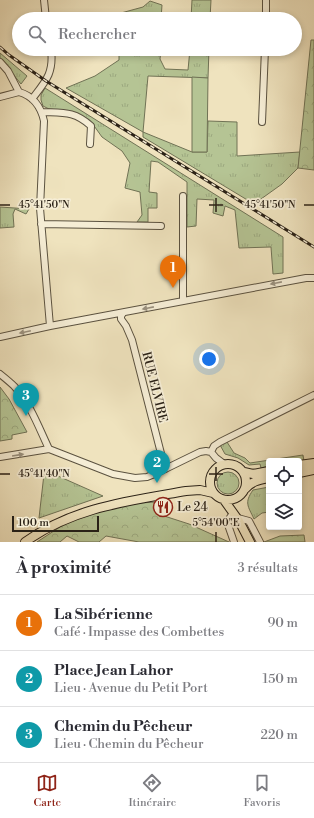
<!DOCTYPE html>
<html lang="fr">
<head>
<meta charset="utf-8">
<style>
  :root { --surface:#fff; --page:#f7f7f7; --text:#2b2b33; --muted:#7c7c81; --line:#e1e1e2; --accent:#8f2418 }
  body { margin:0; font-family:"Libre Bodoni",serif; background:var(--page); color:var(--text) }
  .controls { position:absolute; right:12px; bottom:12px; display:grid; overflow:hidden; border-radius:4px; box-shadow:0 2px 6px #0003 }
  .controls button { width:36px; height:36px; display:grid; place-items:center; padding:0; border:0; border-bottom:1px solid var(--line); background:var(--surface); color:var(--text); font:20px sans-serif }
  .scale { position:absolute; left:12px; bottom:10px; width:87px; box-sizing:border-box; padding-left:4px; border:2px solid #2a2116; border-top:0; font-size:11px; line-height:14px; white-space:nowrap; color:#2a2116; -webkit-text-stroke:3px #f5edd5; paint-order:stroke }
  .you { position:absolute; left:209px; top:359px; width:14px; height:14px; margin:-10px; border:3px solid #fff; border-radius:50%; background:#1a73e8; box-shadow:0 0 0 6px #1a73e833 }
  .badge { display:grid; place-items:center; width:26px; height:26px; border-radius:50%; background:var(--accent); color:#fff; font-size:13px; font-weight:700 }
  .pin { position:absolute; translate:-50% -33px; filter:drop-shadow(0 1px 2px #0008) }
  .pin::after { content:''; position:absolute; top:21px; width:14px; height:12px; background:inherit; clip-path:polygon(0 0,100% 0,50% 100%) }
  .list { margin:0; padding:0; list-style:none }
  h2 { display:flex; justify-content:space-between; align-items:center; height:52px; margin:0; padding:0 16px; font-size:17px }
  h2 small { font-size:13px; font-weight:400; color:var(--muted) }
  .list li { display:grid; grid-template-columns:26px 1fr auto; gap:12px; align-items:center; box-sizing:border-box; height:56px; padding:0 16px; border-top:1px solid var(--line) }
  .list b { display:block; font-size:15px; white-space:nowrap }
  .list p { margin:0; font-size:13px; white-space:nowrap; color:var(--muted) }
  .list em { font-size:13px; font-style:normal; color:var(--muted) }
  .icon { flex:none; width:22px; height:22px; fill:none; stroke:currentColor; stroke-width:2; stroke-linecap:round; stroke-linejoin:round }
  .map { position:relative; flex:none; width:314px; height:542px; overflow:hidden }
  .search { position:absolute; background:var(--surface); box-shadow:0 2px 6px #0003; left:12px; right:12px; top:12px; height:44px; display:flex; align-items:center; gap:10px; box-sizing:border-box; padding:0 14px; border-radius:22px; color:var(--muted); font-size:15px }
  .sheet { height:220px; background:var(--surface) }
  nav { display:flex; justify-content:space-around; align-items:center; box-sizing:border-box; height:56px; border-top:1px solid var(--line); background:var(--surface); font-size:11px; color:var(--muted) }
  nav a { display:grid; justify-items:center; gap:2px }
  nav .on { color:var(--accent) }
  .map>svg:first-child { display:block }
  .grass { fill:url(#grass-tufts); stroke:#707255 }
  .forest { fill:url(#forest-crowns); stroke:#707255 }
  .garden { fill:#b5c494; stroke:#707255 }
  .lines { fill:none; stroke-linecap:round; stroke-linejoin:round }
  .minor-casing { stroke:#5b5240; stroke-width:8 }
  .major-casing { stroke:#2a2116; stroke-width:10 }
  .minor { stroke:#f5edd5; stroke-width:6 }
  .major { stroke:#efe3be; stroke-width:8 }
  .rail-casing { stroke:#2a2116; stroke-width:3 }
  .rail { stroke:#f5edd5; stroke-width:1.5; stroke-dasharray:4.5; stroke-linecap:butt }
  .oneway { fill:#9a917f }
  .ticks { fill:none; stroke:#2a2116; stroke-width:1.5 }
  .labels { text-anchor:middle; stroke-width:3.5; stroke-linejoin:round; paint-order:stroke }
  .street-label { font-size:12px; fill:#2a2116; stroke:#f5edd5 }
  .poi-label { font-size:12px; fill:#2a2116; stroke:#f5edd5; text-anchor:start }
  .ticks-label { font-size:10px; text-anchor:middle; fill:#2a2116; stroke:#f5edd5; stroke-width:3.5; stroke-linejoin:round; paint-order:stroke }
</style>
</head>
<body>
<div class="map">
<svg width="314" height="542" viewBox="0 0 314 542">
  <defs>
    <pattern id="grass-tufts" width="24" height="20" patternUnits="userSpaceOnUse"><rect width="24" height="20" fill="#b5c494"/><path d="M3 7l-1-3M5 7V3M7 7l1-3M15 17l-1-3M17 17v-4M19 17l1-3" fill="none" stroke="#9ca87f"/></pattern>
    <pattern id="forest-crowns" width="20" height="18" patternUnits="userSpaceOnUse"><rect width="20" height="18" fill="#b5c494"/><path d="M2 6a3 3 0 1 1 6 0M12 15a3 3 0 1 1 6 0" fill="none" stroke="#9ca87f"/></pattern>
  </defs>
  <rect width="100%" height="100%" fill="#efe3be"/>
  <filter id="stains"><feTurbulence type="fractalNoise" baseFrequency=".005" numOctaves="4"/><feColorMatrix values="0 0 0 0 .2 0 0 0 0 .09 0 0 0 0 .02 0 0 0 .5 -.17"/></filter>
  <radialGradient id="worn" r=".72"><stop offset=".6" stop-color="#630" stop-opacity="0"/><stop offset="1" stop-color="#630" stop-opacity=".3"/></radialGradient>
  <path class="grass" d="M 192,0 L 211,0 L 210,19 L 191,19 Z
    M 150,1 L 162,5 L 161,19 L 121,19 L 121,13 L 143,7 Z
    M 119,49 L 161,49 L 160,59 L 165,69 L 188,70 L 190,49 L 209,49 L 208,78 L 148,76 L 143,132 L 192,152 L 207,152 L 208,121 L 237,122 L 237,156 L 300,152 L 298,168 L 282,184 L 254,204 L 143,137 L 143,132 L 66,88 L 95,76 L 119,60 Z
    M 0,53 L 27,76 L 21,84 L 0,58 Z
    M 45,88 L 283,237 L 283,273 L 273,274 L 271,247 L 239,248 L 235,210 L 225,206 L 223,216 L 213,213 L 214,200 L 197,199 L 196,226 L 187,227 L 187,182 L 158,162 L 151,161 L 149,192 L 157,193 L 157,208 L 148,208 L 148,222 L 137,222 L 142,215 L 140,192 L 125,188 L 130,163 L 122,151 L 102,137 L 92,123 L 83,117 L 69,111 L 49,109 L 43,106 L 41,100 L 41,95 Z
    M 0,207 L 29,209 L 26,214 L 15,209 L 13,214 L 14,227 L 0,228 Z
    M 227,442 L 234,453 L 245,458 L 250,463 L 303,455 L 304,461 L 269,461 L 269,466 L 261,468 L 260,464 L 249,465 L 238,458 L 225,454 L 220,445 Z
    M 49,472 L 103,496 L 39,518 L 44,474 Z
    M217 483a11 11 0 1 1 22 0a11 11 0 1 1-22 0Z
    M 269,487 L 269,512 L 262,513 L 254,519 C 248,506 244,503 253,490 Z"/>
  <path class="forest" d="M 311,40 L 314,40 L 314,170 L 298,168 Z
    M 0,387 L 9,399 L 27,432 L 12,435 L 12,439 L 0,441 Z
    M 156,502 L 158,514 L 189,524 L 229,542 L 139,542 L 106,536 L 99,542 L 79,542 L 67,536 L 60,542 L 37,542 L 66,523 L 93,512 L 123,504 Z
    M 304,535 L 305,542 L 264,542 L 280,536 Z"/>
  <path class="garden" d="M 192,77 L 208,78 L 207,152 L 192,152 Z"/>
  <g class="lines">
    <g class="minor-casing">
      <path id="minor" d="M 44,0 L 46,19
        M 266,19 L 266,0
        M 0,62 L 8,71 L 19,92
        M 19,92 C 33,96 41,107 44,121 L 40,208 L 50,326
        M 0,97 L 19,92
        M 32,99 C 46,81 54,73 51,49
        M 42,112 C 64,113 74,111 91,126 L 90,144
        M 262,122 L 265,49
        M 41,224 L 161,226
        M 183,301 L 183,196
        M 123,313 L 121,316 L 121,319 L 126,326 L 132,340 L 165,469
        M 0,337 L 50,326 L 306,278 L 314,278
        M 0,374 C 5,378 10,382 14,386 C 30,403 39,428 49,449
        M 211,452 L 214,446 L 220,442 L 314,395
        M 211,452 L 216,458 L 224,464
        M 0,457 L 49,449 L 113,474 L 135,478 L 147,477 L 157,473 L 200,452 L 206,451 L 211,452
        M 233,513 L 227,522 L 234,542
        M 238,518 L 249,521 L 260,542"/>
    </g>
    <g class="major-casing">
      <path id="major" d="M210 482a18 18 0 1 1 36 0a18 18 0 1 1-36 0Z
        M 299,465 L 314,463
        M 244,472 L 253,474 L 269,471
        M 299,473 L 314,470
        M 245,489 C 252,481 259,480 269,478
        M 224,500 L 239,521 L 250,542
        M 25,542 C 74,507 129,501 186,491 L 200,490 L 213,493"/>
    </g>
    <use href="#minor" class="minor"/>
    <use href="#major" class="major"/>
    <g class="rail-casing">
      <path id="rail" d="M 0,47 L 9,55 L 46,81 L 314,247"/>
    </g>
    <use href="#rail" class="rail"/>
  </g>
  <defs><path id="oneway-solid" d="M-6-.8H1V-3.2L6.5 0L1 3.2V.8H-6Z"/></defs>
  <g class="oneway">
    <use href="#oneway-solid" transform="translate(276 283) rotate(169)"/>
    <use href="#oneway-solid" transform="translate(148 308) rotate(169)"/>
    <use href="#oneway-solid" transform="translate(25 332) rotate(168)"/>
    <use href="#oneway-solid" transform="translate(18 455) rotate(-9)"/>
  </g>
  <path class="ticks" d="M 216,198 L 216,212M 0,205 L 10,205M 209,205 L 223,205M 304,205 L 314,205M 216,467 L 216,481M 0,474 L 10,474M 209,474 L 223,474M 216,532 L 216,542"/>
  <defs>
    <g id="restaurant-ring" transform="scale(1)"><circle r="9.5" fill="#f5edd5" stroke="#8f2418" stroke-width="1.5"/><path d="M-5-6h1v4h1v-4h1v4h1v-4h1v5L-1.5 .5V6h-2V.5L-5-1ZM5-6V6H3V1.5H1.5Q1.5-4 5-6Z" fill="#8f2418"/></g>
  </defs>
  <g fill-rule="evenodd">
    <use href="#restaurant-ring" x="163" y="507"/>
  </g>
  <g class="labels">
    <g class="street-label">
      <text transform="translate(155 387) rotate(76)" y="4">RUE ELVIRE</text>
    </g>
    <g class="poi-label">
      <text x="177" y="511">Le 24</text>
    </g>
  </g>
  <g class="ticks-label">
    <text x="44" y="208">45°41'50"N</text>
    <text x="270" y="208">45°41'50"N</text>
    <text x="44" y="477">45°41'40"N</text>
    <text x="216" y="526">5°54'00"E</text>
  </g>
  <rect width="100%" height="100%" filter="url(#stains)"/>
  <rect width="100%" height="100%" fill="url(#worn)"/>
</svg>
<div class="controls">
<button><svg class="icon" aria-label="locate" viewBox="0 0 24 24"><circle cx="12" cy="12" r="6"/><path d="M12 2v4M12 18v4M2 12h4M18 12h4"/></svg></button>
<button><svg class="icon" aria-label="layers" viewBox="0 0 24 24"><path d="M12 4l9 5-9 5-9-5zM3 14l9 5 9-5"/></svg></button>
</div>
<div class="scale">100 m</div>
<div class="you"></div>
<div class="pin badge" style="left:173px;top:288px;background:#e8710a">1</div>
<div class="pin badge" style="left:157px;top:483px;background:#0f9aa8">2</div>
<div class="pin badge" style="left:26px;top:416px;background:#0f9aa8">3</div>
<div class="search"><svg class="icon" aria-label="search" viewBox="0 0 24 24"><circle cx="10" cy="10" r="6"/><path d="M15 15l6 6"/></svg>Rechercher</div>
</div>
<section class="sheet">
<h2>À proximité<small>3 résultats</small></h2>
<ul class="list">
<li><span class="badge" style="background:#e8710a">1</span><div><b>La Sibérienne</b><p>Café · Impasse des Combettes</p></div><em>90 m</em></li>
<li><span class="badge" style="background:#0f9aa8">2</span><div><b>Place Jean Lahor</b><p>Lieu · Avenue du Petit Port</p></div><em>150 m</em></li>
<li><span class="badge" style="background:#0f9aa8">3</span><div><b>Chemin du Pêcheur</b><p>Lieu · Chemin du Pêcheur</p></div><em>220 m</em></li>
</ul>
</section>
<nav>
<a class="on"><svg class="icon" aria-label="map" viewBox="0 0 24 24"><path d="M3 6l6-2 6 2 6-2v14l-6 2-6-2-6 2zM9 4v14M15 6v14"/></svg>Carte</a>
<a><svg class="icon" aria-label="directions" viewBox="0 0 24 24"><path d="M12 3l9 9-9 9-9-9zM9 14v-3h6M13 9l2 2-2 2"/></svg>Itinéraire</a>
<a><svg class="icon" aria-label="saved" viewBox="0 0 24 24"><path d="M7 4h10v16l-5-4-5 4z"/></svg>Favoris</a>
</nav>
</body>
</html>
